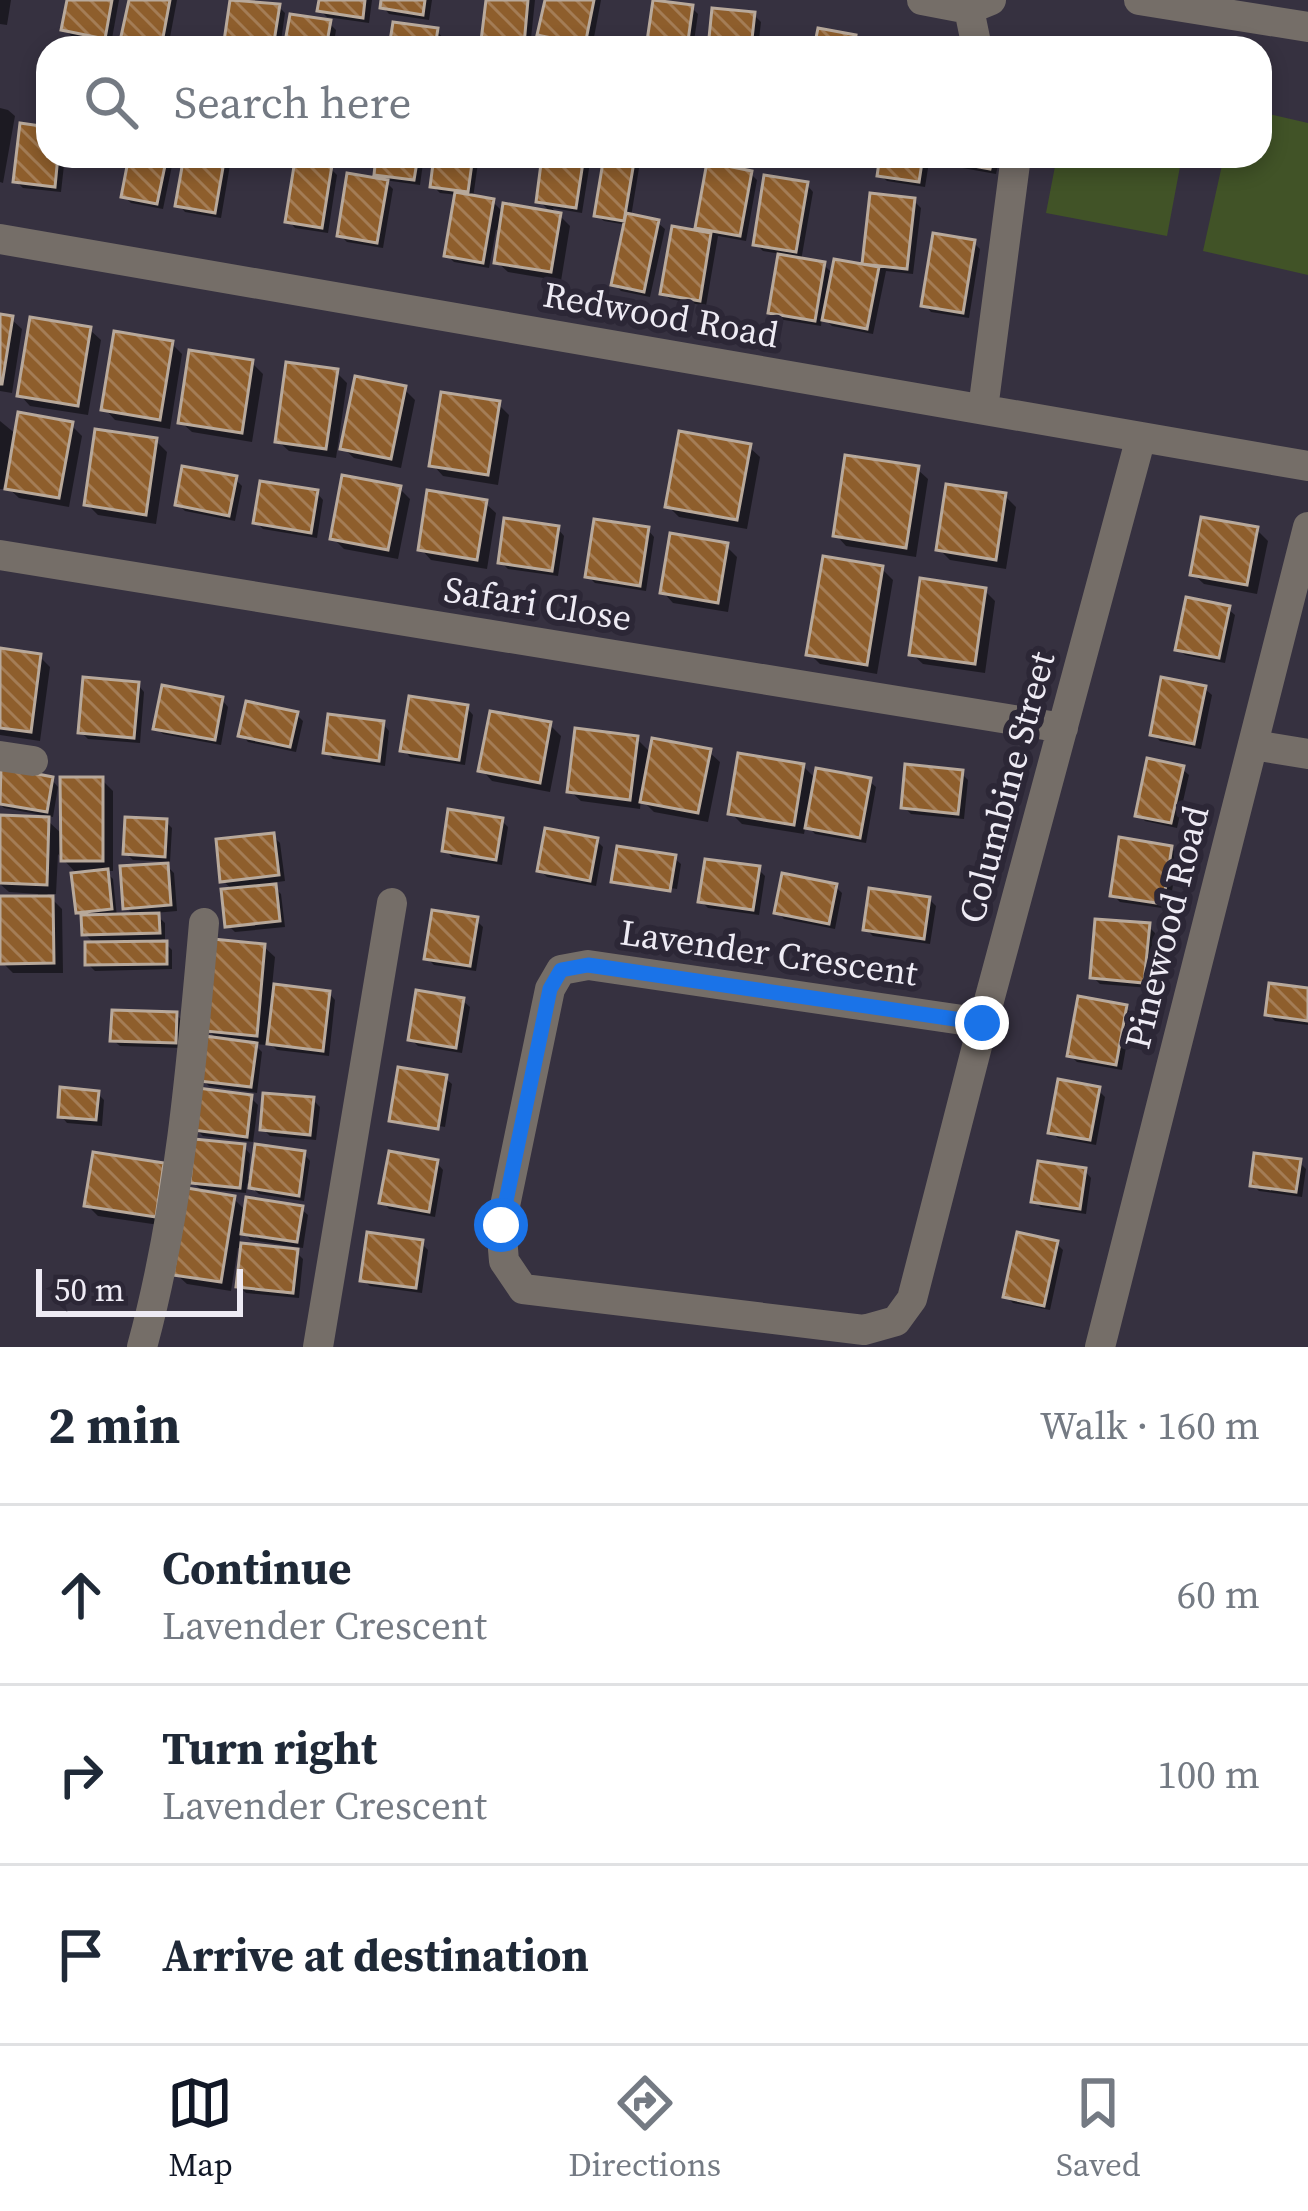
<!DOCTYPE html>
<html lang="en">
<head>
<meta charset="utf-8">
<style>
  :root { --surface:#fff; --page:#f6f6f7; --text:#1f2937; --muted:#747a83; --line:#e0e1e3; --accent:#111827 }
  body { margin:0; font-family:"Source Serif 4",serif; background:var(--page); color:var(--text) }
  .scale { position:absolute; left:36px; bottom:30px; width:207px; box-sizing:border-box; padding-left:12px; border:6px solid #eeebf4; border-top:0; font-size:33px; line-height:42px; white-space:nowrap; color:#eeebf4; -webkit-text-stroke:9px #2c2736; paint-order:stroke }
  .stop { position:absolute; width:36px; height:36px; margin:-27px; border:9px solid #1a73e8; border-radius:50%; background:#fff }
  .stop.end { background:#1a73e8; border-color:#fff; box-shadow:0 3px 12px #0008 }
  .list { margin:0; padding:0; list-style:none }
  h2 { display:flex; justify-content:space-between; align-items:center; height:156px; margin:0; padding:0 48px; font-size:51px }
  h2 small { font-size:39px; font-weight:400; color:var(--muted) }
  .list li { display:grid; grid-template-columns:78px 1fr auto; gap:36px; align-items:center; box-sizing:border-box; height:180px; padding:0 48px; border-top:3px solid var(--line) }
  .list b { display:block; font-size:45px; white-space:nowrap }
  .list p { margin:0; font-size:39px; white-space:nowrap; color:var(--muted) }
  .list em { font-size:39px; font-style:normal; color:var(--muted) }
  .icon { flex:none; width:66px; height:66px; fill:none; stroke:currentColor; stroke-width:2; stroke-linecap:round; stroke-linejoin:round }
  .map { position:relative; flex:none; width:1308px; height:1347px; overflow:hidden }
  .search { position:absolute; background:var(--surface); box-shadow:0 6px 18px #0003; left:36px; right:36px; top:36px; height:132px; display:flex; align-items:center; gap:30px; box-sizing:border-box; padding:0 42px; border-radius:36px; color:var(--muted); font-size:45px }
  .sheet { height:696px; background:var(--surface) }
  nav { display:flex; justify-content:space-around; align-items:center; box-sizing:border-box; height:168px; border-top:3px solid var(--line); background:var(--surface); font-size:33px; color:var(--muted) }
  nav a { display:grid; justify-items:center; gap:6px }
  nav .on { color:var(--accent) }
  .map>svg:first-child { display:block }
  .grass { fill:#415327 }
  .shadow { fill:#0007 }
  .building { fill:url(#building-back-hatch); stroke:#b8a99b; stroke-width:3 }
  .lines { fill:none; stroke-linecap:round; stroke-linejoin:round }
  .minor { stroke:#756e68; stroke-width:30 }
  .route { stroke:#1a73e8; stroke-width:15 }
  .labels { text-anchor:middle; stroke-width:12; stroke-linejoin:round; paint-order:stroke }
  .street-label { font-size:36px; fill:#eeebf4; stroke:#2c2736 }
</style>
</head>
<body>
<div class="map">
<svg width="1308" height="1347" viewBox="0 0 1308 1347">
  <defs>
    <pattern id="building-back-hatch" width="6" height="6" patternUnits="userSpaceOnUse" patternTransform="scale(3)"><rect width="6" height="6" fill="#8e5e2c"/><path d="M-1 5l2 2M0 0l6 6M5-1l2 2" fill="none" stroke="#a47d56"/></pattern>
  </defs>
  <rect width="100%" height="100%" fill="#363140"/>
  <path class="grass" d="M 1260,112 L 1308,123 L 1308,275 L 1203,251 L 1224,156 L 1260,156 Z
    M 1057,156 L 1182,156 L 1167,236 L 1046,213 Z"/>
  <path class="shadow" d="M 0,0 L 11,0 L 7,25 L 0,24 Z
    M 70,0 L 119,0 L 111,44 L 71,36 L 65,29 Z
    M 132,0 L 177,0 L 168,48 L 137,48 L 130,47 L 124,40 Z
    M 233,0 L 279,7 L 285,13 L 280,48 L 226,48 Z
    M 322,0 L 372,0 L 369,23 L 327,17 L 320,10 Z
    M 384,0 L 432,0 L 429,20 L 389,14 L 383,7 Z
    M 489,0 L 535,0 L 530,48 L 491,46 L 485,40 Z
    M 548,0 L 601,0 L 592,48 L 547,41 L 541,34 Z
    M 692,8 L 698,14 L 693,48 L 649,48 Z
    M 754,15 L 761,22 L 758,48 L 711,48 Z
    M 329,23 L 336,30 L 333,48 L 287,48 Z
    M 437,31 L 443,38 L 442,48 L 392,48 Z
    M 880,40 L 907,44 L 912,48 L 878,48 Z
    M 0,108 L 8,110 L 15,116 L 3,183 L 0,182 Z
    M 48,130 L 48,156 L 65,156 L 61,192 L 23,188 L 16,181 Z
    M 132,156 L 174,156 L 163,209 L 131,203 L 124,196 Z
    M 187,156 L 223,158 L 230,165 L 221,218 L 185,212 L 179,205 Z
    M 280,156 L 318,156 L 316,166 L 330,168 L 337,175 L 328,233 L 295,228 L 289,221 L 298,159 Z
    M 379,156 L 424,156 L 420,185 L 384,180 L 393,189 L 383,248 L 347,242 L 340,235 L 386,182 L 377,174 Z
    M 437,156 L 479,156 L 473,198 L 493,202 L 504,213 L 553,214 L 539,201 L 545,156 L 591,156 L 582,213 L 552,208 L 570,226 L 561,281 L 508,272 L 497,262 L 502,231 L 496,230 L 489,268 L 454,262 L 447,255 L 458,195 L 440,193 L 433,186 Z
    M 607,156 L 634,156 L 640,162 L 631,217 L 658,223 L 665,229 L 650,297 L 621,291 L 614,284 L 627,225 L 604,221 L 597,215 Z
    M 774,156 L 817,156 L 814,168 L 780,162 Z
    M 883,156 L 930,156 L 925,187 L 887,181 L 880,175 Z
    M 951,156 L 1000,156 L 996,174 L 957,167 L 950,160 Z
    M 710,166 L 750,173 L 757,180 L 746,241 L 718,236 L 706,306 L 670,299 L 663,293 L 697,234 Z
    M 807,185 L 813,192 L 801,261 L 824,265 L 834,275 L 864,268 L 872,196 L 914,201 L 921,208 L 913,274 L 886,271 L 873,334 L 832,326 L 822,317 L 821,326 L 778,319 L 771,312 L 781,254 L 763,251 L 756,244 Z
    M 974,243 L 980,249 L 969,318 L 931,312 L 925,305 Z
    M 0,317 L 11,319 L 22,329 L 12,393 L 0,391 Z
    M 90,330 L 101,340 L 88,415 L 30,406 L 20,395 Z
    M 172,344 L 182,354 L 170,429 L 115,420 L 105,409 Z
    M 252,363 L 263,374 L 252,442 L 192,432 L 181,422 Z
    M 336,372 L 347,383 L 336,458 L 289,451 L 278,441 Z
    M 404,389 L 415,400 L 401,468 L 354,458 L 343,448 Z
    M 498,404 L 509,415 L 498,485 L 443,476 L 433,465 Z
    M 0,421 L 17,435 L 71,425 L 82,436 L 69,507 L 19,498 L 4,484 L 3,489 L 0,489 Z
    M 156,441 L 167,452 L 156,524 L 98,515 L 87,504 Z
    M 749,447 L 760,457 L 747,529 L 679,517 L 668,506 Z
    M 917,469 L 928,479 L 916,557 L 846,546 L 836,535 Z
    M 235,479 L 242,486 L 235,521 L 185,511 L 178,504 Z
    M 399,488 L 410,499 L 398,559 L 344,549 L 333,538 Z
    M 317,493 L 323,500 L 317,538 L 263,529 L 256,522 Z
    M 1005,496 L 1016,507 L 1006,569 L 950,560 L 939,549 Z
    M 485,503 L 496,513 L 487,569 L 431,560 L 421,549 Z
    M 558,529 L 564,536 L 558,576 L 508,569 L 501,562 Z
    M 648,530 L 654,537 L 646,591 L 595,583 L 588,576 Z
    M 1257,530 L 1268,541 L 1257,594 L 1204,584 L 1193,574 Z
    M 726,546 L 737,557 L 728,612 L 673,603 L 663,592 Z
    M 882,569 L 893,580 L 877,674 L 820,664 L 810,654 Z
    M 984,590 L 995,601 L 985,673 L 923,664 L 912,654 Z
    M 1228,609 L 1235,615 L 1225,663 L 1185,655 L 1178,649 Z
    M 0,651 L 40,657 L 50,667 L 40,741 L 0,735 Z
    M 138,685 L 144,692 L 140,743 L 88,739 L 81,732 Z
    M 1205,689 L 1212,695 L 1201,749 L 1160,741 L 1153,734 Z
    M 222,700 L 228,707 L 221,745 L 163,734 L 157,728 Z
    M 467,708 L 473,715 L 465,765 L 410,757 L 404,750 Z
    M 296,714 L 303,721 L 296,752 L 248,742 L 242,735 Z
    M 383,724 L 389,731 L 385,766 L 333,759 L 326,752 Z
    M 550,725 L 561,736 L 550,792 L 492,781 L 482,770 Z
    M 637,739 L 652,754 L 709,752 L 720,762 L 708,822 L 654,812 L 641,799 L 640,809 L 581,801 L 570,791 Z
    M 803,766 L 817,780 L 869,781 L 876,787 L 866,843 L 815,834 L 806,824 L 804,834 L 742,824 L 731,813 Z
    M 1182,769 L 1189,775 L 1177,828 L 1145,821 L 1139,815 Z
    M 3,771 L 52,780 L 58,787 L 53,817 L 4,808 L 0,804 Z
    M 961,773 L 968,780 L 964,819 L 911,814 L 904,807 Z
    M 102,780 L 113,791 L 113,871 L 105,871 L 113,879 L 117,917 L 136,917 L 126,907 L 167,866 L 174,873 L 177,911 L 154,913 L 165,923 L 165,939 L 161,939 L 172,950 L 172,969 L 95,971 L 88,964 L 95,944 L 85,934 L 84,917 L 78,911 L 78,875 L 58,854 L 56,894 L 47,894 L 62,909 L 63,973 L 13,973 L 2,962 L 0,917 L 38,899 L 38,894 L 9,892 L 0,884 L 0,818 L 47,820 L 64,836 Z
    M 502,821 L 508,827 L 502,865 L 452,857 L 445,850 Z
    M 166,822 L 172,828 L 170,862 L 133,860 L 126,853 Z
    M 273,836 L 280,843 L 285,881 L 270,883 L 281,894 L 285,927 L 235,932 L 228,925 L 234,891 L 223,881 Z
    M 597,841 L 603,847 L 596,886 L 547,877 L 540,870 Z
    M 1171,848 L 1178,855 L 1169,909 L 1120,902 L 1113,895 Z
    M 674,858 L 681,864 L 677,889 L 618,880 L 618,884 L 615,881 Z
    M 758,869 L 765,876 L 759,915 L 708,908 L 701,901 Z
    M 835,886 L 842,893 L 835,929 L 784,919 L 778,912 Z
    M 929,899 L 936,906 L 930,944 L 873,936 L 866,929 Z
    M 476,920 L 483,927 L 476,971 L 434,965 L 427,958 Z
    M 1148,926 L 1155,933 L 1150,988 L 1100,984 L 1093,977 Z
    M 264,947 L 275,957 L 272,987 L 329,993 L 335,1000 L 329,1056 L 277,1050 L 267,1040 L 267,1045 L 254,1044 L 262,1052 L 257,1093 L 209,1086 L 202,1079 L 219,1041 L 208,1030 Z
    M 1308,991 L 1308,1025 L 1275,1021 L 1268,1014 Z
    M 463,1001 L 470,1007 L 462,1053 L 418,1046 L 411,1039 Z
    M 1125,1007 L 1132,1014 L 1122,1070 L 1077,1062 L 1070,1055 Z
    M 176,1015 L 183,1021 L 181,1048 L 120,1046 L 113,1040 Z
    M 445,1078 L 452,1084 L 445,1127 L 396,1119 L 396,1124 L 392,1120 Z
    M 1098,1090 L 1105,1097 L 1096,1145 L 1058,1138 L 1051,1131 Z
    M 97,1093 L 104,1100 L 102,1126 L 67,1123 L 61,1116 Z
    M 251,1098 L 258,1105 L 253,1142 L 203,1136 L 196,1129 Z
    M 313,1100 L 320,1107 L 316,1140 L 270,1136 L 263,1129 Z
    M 244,1147 L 250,1154 L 248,1178 L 253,1179 L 304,1154 L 310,1161 L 304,1201 L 259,1194 L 247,1183 L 246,1193 L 204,1189 L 203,1192 L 193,1182 Z
    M 1299,1162 L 1306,1169 L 1302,1197 L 1259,1191 L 1253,1185 Z
    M 437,1163 L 443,1170 L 435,1217 L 389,1209 L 383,1202 Z
    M 1085,1171 L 1091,1178 L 1086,1214 L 1041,1207 L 1034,1201 Z
    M 173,1177 L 166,1226 L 98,1216 L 87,1205 Z
    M 234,1199 L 247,1212 L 301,1209 L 308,1215 L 303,1248 L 251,1240 L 241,1230 L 239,1246 L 293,1252 L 293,1249 L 303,1259 L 299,1298 L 246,1293 L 239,1286 L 243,1248 L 238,1248 L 231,1291 L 187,1284 L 176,1274 Z
    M 421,1243 L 428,1250 L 422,1293 L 370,1286 L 363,1280 Z
    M 1056,1243 L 1063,1250 L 1050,1310 L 1013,1303 L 1006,1296 Z"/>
  <path class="building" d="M 67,0 L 112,0 L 105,39 L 61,30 Z
    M 129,0 L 170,0 L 161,48 L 120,41 Z
    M 230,0 L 280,4 L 273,48 L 223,48 Z
    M 319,0 L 365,0 L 363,18 L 317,11 Z
    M 381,0 L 425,0 L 423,15 L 380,8 Z
    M 486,0 L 528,0 L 524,45 L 481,41 Z
    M 545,0 L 594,0 L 585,45 L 537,35 Z
    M 653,0 L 693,5 L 687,48 L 646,48 Z
    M 712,8 L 755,12 L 751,48 L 708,48 Z
    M 290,14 L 331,20 L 326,48 L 284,48 Z
    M 393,22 L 438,28 L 435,48 L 389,48 Z
    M 818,28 L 856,35 L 854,48 L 814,48 Z
    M 20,123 L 48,127 L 48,156 L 58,156 L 55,187 L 13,182 Z
    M 129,156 L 167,156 L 157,204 L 121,197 Z
    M 184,156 L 225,156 L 215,213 L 175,206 Z
    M 376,156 L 418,156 L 414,180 L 374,175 Z
    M 434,156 L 473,156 L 468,192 L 430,187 Z
    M 542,156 L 584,156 L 576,208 L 536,202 Z
    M 604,156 L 635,156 L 624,221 L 594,216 Z
    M 880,156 L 923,156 L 919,182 L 877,176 Z
    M 948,156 L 993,156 L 990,169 L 947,161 Z
    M 295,160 L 332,165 L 322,228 L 285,222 Z
    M 707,162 L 752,171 L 740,236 L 695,228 Z
    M 347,173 L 388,180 L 377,243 L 337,236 Z
    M 764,175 L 808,182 L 796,252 L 753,245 Z
    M 455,192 L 494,199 L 483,263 L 444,256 Z
    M 870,193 L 915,198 L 907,269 L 862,264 Z
    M 503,203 L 561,213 L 551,272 L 494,263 Z
    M 626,213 L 659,220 L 644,292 L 611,285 Z
    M 672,226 L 711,233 L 700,301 L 660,294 Z
    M 933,233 L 975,240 L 963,313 L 921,306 Z
    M 778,254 L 825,262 L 815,321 L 768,313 Z
    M 834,259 L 879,267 L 867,329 L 822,320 Z
    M 0,314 L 13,316 L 2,384 L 0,384 Z
    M 30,317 L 91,327 L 78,406 L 17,396 Z
    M 114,331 L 173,341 L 160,420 L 101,410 Z
    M 189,350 L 253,360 L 242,433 L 178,423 Z
    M 286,362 L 338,369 L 326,449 L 275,442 Z
    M 355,376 L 406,386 L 391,459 L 340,449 Z
    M 441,392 L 500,401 L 488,475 L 429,466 Z
    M 18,412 L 73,422 L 59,498 L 5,489 Z
    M 95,429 L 157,438 L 146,515 L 84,505 Z
    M 679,431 L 751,444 L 737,520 L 665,507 Z
    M 845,455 L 919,466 L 906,548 L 833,536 Z
    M 182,466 L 237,476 L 229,516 L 175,505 Z
    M 342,475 L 401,486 L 388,550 L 330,539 Z
    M 260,481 L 318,490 L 311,533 L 253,523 Z
    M 946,484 L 1006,493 L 996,560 L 936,550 Z
    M 427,490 L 487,500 L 477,560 L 418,550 Z
    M 1201,517 L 1258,527 L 1247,585 L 1190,575 Z
    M 504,518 L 559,526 L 552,571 L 498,563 Z
    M 594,519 L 649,527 L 640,586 L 585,577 Z
    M 670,533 L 728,543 L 718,603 L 660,593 Z
    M 823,556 L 883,566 L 867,665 L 806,655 Z
    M 920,578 L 986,588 L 975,664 L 909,655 Z
    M 1186,597 L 1230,606 L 1219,658 L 1175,650 Z
    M 0,648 L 41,654 L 31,732 L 0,728 Z
    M 83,677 L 139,682 L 134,738 L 78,733 Z
    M 1161,677 L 1206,686 L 1194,744 L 1150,735 Z
    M 162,685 L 223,697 L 215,740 L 153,729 Z
    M 409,696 L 468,705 L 459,760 L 400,751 Z
    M 246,701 L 298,712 L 290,747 L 238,736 Z
    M 490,711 L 551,722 L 540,783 L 478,771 Z
    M 328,714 L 384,721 L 379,761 L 323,753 Z
    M 575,728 L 638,736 L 630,800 L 567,792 Z
    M 652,738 L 711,749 L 698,813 L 640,802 Z
    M 738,753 L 804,764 L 794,825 L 728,814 Z
    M 1147,758 L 1184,766 L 1171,823 L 1135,816 Z
    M 905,764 L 963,770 L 958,814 L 901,808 Z
    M 1,767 L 53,777 L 47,812 L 0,804 Z
    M 816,768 L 871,778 L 860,838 L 805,828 Z
    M 60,777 L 103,777 L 103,861 L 61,861 Z
    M 448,809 L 503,818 L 496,860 L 442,851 Z
    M 0,815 L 49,817 L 47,885 L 0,883 Z
    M 125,817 L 167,819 L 165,857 L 123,854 Z
    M 545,828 L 598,838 L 590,881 L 537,871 Z
    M 274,833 L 279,875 L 220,882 L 216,839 Z
    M 1119,837 L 1172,846 L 1163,904 L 1110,896 Z
    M 617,846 L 676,855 L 670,891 L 611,882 Z
    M 705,859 L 760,866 L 753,910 L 698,902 Z
    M 168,863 L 171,905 L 123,909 L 120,866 Z
    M 108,869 L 112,909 L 76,913 L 71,873 Z
    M 782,873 L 837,884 L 829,924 L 774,913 Z
    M 276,884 L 280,921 L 225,927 L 221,889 Z
    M 869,888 L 930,897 L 924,939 L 863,930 Z
    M 0,896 L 53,896 L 54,963 L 0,964 Z
    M 432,910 L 478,917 L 470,966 L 424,959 Z
    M 159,913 L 160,933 L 82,935 L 81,915 Z
    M 1095,919 L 1150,923 L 1144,983 L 1090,978 Z
    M 213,939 L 265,944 L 257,1036 L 205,1031 Z
    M 167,941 L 167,964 L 85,965 L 85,942 Z
    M 1269,983 L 1308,988 L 1308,1021 L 1265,1015 Z
    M 274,984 L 330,991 L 323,1051 L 267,1044 Z
    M 416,990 L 464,998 L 456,1048 L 408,1040 Z
    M 1078,996 L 1127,1005 L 1116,1065 L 1067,1056 Z
    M 112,1010 L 177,1012 L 176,1043 L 110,1041 Z
    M 205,1036 L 257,1043 L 251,1087 L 199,1081 Z
    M 398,1067 L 447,1075 L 438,1129 L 389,1121 Z
    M 1058,1079 L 1100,1087 L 1090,1140 L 1048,1133 Z
    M 60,1087 L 99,1091 L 96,1120 L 58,1117 Z
    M 198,1088 L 252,1095 L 247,1137 L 193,1130 Z
    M 263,1093 L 314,1097 L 310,1135 L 260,1130 Z
    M 194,1139 L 245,1144 L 240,1188 L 190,1183 Z
    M 255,1144 L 305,1151 L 299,1196 L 249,1188 Z
    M 389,1151 L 438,1160 L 429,1212 L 379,1203 Z
    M 93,1152 L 164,1163 L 156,1217 L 84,1206 Z
    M 1254,1153 L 1301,1159 L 1296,1192 L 1250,1186 Z
    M 1038,1161 L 1086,1168 L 1080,1209 L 1031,1202 Z
    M 187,1188 L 235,1196 L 221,1282 L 173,1275 Z
    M 246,1197 L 303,1206 L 297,1242 L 241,1234 Z
    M 367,1232 L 423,1240 L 416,1288 L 360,1281 Z
    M 1017,1232 L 1058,1241 L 1044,1306 L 1003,1297 Z
    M 241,1243 L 298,1249 L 293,1293 L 236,1287 Z"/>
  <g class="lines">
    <path class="minor" d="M 922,0 L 969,9 L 991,0
      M 1139,0 L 1308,27
      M 969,9 L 977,48
      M 0,239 L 1308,466
      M 983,409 L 1016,156
      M 0,555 L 1063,728
      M 1253,745 L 1308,754
      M 0,756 L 33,761
      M 983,1023 L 588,965 L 561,970 L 550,989 L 501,1225 L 504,1261 L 523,1289 L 864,1330 L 896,1321 L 912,1299 L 983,1023 L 1141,437
      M 142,1347 C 179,1212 192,1062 204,923
      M 318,1347 L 392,903
      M 1100,1347 L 1308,527"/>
  </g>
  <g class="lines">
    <path class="route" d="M 501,1225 L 550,989 L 561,970 L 588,965 L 982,1023"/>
  </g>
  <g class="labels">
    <g class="street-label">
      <text transform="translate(661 314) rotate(10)" y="13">Redwood Road</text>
      <text transform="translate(538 603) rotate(9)" y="13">Safari Close</text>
      <text transform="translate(1006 787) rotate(-75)" y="13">Columbine Street</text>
      <text transform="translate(1166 927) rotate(-76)" y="13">Pinewood Road</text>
      <text transform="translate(769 952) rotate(8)" y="13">Lavender Crescent</text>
    </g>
  </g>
</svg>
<div class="scale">50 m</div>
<div class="stop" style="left:501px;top:1225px"></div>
<div class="stop end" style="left:982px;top:1023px"></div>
<div class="search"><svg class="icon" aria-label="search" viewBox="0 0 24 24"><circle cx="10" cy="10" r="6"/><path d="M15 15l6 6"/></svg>Search here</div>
</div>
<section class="sheet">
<h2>2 min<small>Walk · 160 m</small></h2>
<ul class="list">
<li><svg class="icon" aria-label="ahead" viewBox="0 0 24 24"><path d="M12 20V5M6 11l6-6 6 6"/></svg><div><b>Continue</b><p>Lavender Crescent</p></div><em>60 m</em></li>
<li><svg class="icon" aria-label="right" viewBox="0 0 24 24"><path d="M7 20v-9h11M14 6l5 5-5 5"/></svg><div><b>Turn right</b><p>Lavender Crescent</p></div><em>100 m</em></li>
<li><svg class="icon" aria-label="arrive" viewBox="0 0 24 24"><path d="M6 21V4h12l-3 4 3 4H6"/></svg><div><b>Arrive at destination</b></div></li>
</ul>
</section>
<nav>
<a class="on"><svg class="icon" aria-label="map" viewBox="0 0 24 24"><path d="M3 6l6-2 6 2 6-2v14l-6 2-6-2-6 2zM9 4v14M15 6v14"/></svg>Map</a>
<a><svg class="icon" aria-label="directions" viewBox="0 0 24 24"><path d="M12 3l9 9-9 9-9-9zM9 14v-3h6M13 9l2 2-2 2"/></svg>Directions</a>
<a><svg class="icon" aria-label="saved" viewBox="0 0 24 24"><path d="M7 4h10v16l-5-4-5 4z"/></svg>Saved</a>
</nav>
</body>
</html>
